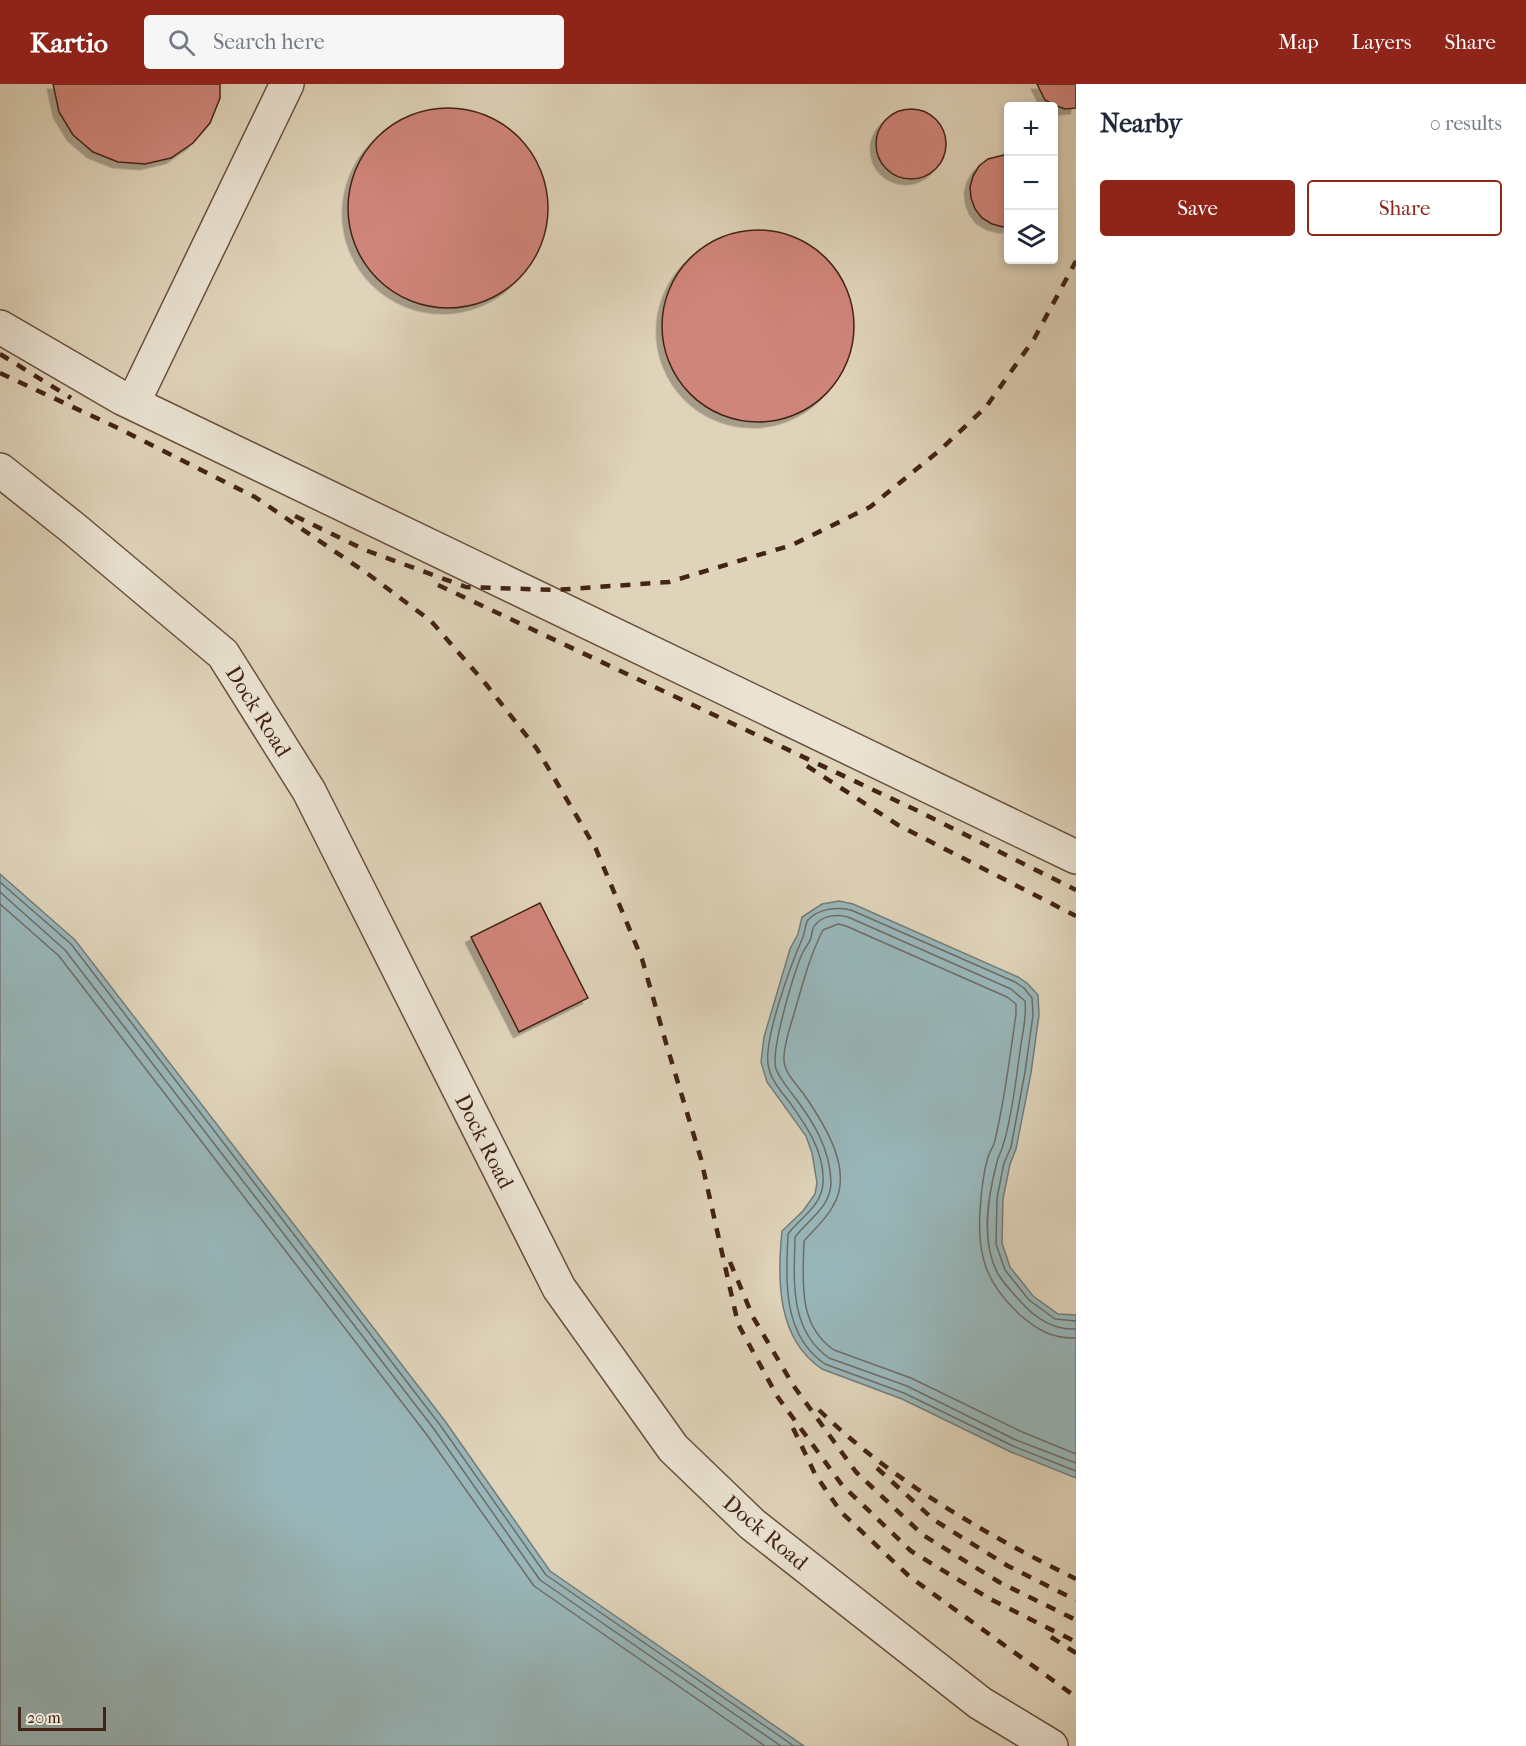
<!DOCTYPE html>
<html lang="en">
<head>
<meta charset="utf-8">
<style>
  :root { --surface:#fff; --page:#f6f6f7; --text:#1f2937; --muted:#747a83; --line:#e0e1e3; --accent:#8f2418 }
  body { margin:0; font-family:"IM FELL French Canon",serif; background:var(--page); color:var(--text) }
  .controls { position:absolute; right:18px; top:18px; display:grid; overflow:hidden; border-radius:6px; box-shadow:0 3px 9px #0003 }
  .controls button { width:54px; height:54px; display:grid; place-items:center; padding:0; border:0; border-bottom:2px solid var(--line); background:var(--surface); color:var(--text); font:30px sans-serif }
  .scale { position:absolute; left:18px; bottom:15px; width:88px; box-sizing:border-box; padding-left:6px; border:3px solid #432314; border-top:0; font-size:16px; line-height:21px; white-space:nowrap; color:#432314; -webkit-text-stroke:4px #eae2d2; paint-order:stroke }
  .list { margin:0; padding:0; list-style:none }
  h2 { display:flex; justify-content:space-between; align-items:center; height:78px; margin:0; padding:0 24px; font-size:26px }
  h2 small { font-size:20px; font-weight:400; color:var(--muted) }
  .actions { display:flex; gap:12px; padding:18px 24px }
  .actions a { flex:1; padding:14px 0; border:2px solid var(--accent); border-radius:6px; text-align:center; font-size:21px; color:var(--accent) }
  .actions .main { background:var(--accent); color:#fff }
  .icon { flex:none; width:33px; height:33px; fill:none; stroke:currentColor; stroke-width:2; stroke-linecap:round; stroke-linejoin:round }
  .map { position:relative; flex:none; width:1076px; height:1662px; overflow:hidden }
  header { display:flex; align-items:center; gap:36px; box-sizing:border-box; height:84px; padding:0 30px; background:var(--accent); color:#fff }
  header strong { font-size:28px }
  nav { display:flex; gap:33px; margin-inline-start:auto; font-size:21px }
  .search { width:420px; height:54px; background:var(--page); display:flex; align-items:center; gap:15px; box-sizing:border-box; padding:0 21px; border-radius:6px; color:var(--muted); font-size:22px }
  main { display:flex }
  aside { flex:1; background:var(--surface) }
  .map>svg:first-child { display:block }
  .water { fill:#98b6b9; stroke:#767b77; stroke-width:1.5 }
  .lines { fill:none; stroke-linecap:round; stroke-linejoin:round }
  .shore { stroke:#6e6c66; stroke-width:1.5 }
  .building { fill:#d0857a; stroke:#432314; stroke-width:1.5; filter:url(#shadow) }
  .minor-casing { stroke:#6a4f3d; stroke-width:36 }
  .minor { stroke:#eae2d2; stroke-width:33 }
  .rail { stroke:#432314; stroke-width:4.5; stroke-dasharray:10 10; stroke-linecap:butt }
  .labels { text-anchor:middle; stroke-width:4.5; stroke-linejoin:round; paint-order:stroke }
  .street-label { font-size:22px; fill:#432314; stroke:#eae2d2 }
</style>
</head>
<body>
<header>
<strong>Kartio</strong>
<div class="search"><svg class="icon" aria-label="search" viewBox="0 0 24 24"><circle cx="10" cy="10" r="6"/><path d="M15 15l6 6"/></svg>Search here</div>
<nav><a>Map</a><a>Layers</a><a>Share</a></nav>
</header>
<main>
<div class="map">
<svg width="1076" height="1662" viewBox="0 0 1076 1662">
  <defs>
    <filter id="shadow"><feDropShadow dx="-5.5" dy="5.5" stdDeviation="0" flood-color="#0004"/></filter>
  </defs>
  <rect width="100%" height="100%" fill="#dfd3b9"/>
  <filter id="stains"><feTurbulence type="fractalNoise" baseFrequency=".00333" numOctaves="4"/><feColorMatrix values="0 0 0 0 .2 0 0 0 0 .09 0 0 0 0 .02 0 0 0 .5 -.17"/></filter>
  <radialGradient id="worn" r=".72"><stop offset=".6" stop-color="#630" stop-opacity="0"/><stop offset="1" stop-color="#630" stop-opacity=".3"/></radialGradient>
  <path class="water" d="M 0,790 L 75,856 L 445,1337 L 550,1487 L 804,1662 L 0,1662 Z
    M 839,817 L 853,820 L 1018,893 L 1028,900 L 1038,911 L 1039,931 L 1031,989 L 1016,1065 L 1010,1080 L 1003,1115 L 1002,1159 L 1010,1183 L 1033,1212 L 1058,1230 L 1076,1231 L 1076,1394 L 1011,1368 L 902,1315 L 822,1285 C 777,1255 777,1196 782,1147 L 803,1127 L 815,1110 L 817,1099 L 812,1069 L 806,1052 L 767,998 L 761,978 L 764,953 L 790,865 L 798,850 L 802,833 L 822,820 Z"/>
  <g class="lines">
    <path class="shore" d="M 0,798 L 71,860 L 440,1341 L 546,1491 L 794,1662
      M 0,808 L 65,866 L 434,1345 L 540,1496 L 781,1662
      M 0,820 L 59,872 L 427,1351 L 534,1502 L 765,1662
      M 1076,1237 L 1055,1235 L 1029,1216 L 1005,1186 L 996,1160 L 997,1114 L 1004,1079 L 1011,1063 L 1025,988 L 1033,931 L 1032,914 L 1024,904 L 1015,898 L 851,826 C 837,823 819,824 808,836 C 805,840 805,848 803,853 C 792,878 761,960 769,985 C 772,997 780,1007 788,1016 C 805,1040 825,1067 823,1099 C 822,1122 800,1134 788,1150 C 786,1197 782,1251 825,1280 L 904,1309 L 1013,1362 L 1076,1387
      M 1076,1245 C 1053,1246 1036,1235 1021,1218 C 1013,1209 1004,1200 998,1190 C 980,1157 988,1112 997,1078 C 998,1072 1002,1067 1003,1061 C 1012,1034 1016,995 1020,967 C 1022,951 1027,933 1025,917 L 1011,905 L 848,833 C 838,830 823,831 815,841 C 812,844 812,850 811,854 C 809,859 805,864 802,870 C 794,889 770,967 776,985 C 780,995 787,1003 793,1011 C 813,1037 830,1064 831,1098 C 831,1123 808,1136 795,1153 C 794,1196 789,1246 829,1274 L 907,1302 L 1016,1356 L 1076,1379
      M 1076,1254 C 1052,1255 1036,1245 1019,1230 C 986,1199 977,1171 980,1127 C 981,1110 983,1090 988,1073 C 990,1067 994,1062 995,1056 C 1005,1015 1010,972 1016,930 L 1016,920 L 1007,913 L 846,842 L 838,840 L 823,846 C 809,873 802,903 793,933 C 789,947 783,963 784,977 C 785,989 796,1000 803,1009 C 823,1038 855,1086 833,1122 C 825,1137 814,1145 804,1157 C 803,1195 797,1241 834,1266 L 911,1294 L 1020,1347 L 1076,1370"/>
  </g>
  <path class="building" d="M 53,0 L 220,0 L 220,14 L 210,39 L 193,59 L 171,74 L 145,80 L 118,78 L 93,68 L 73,51 L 59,28 Z
    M 1037,0 L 1076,0 L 1076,24 L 1065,25 L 1054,21 L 1045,16 Z
    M348 124a100 100 0 1 1 200 0a100 100 0 1 1-200 0Z
    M876 60a35 35 0 1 1 70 0a35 35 0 1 1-70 0Z
    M 1008,70 L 1008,143 L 1003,143 L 992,140 L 982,134 L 975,125 L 971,114 L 970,103 L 973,92 L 979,82 L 988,75 Z
    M662 242a96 96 0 1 1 192 0a96 96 0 1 1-192 0Z
    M 540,819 L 588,914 L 519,948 L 471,853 Z"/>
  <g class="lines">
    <g class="minor-casing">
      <path id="minor" d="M 0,243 L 122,314 L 1076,773
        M 133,319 L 287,0
        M 0,386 L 73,444 L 223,570 L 309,707 L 559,1204 L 673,1364 L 752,1440 L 980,1619 L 1051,1662"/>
    </g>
    <use href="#minor" class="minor"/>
    <path class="rail" d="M 0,270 L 71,314
      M 0,289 L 122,346 L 255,413 L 368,490 L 431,537 L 485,599 L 537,665 L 596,765 L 642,875 L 666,959 L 701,1075 L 738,1240 L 777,1312 L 842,1401 L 911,1467 L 990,1515 L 1076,1558
      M 295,432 L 365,466 L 466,503 L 555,506 L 669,498 L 792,461 L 870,423 L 940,366 L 986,323 L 1034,255 L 1076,177
      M 438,501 L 916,726 L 1076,806
      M 807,682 L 898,741 L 1076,832
      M 730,1178 L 753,1233 L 793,1301 L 856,1388 L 923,1451 L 999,1498 L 1076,1536
      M 819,1326 C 892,1397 985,1450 1076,1495
      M 793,1344 L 815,1390 L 841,1428 L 910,1493 L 1076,1613
      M 877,1384 L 934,1436 L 1008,1482 L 1076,1516
      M 1051,1553 L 1076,1569"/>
  </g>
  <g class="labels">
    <g class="street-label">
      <text transform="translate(259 627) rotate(58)" y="8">Dock Road</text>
      <text transform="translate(485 1057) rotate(63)" y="8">Dock Road</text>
      <text transform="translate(766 1448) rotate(40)" y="8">Dock Road</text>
    </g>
  </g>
  <rect width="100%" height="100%" filter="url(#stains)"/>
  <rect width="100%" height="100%" fill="url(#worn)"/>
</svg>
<div class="controls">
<button>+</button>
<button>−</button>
<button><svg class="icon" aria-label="layers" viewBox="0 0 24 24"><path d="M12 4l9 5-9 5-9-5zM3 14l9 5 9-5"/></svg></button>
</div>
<div class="scale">20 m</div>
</div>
<aside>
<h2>Nearby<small>0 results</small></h2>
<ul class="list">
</ul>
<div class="actions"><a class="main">Save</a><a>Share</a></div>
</aside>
</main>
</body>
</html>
